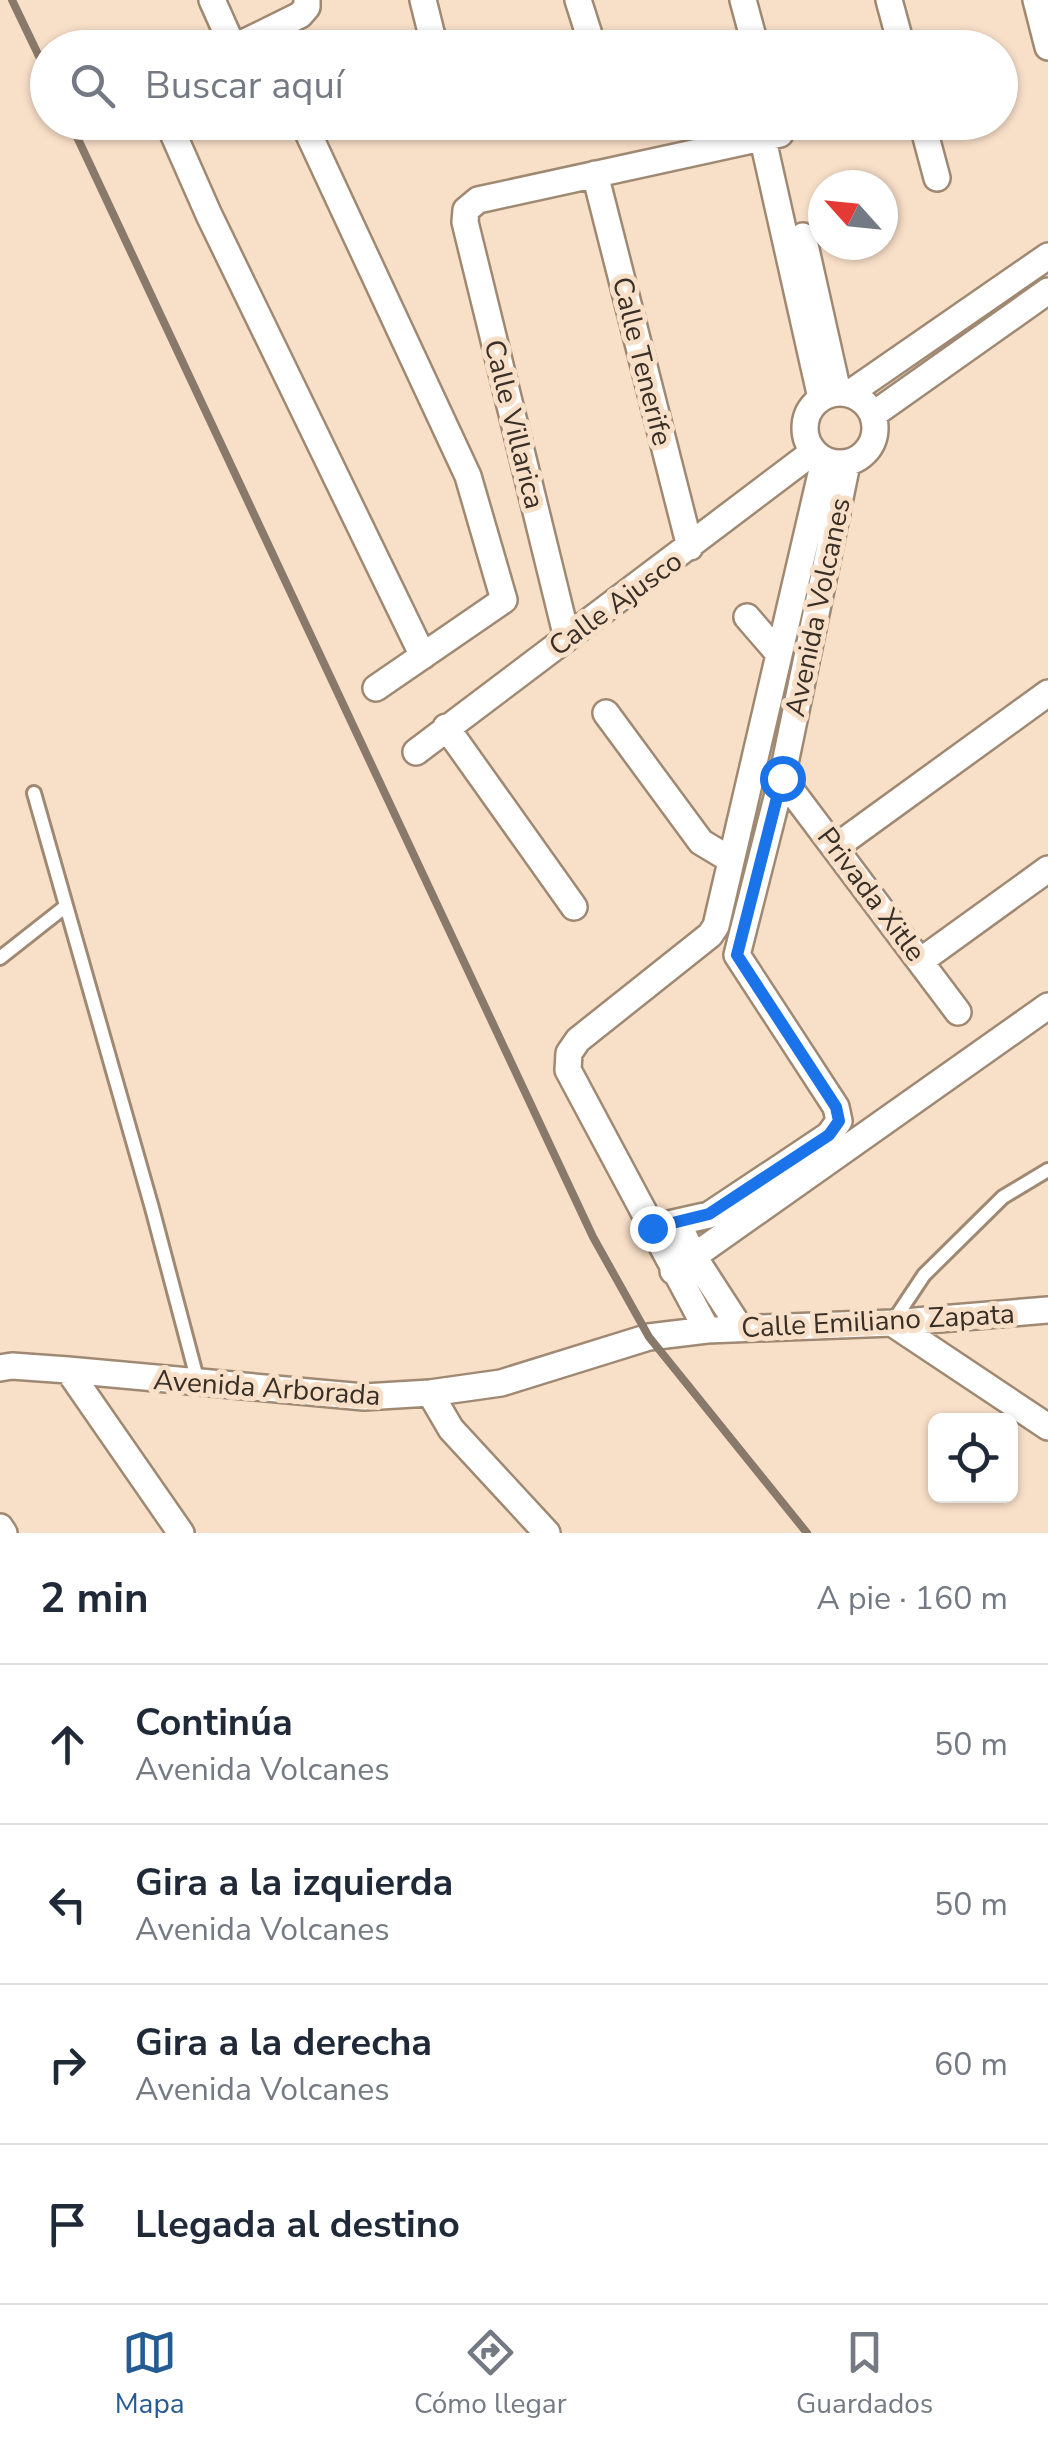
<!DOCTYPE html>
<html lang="es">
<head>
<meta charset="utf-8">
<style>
  :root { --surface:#fff; --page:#f2f2f3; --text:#1f2937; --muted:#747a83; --line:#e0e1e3; --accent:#255b93 }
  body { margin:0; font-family:"Nunito Sans",sans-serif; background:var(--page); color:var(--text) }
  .controls { position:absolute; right:30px; bottom:30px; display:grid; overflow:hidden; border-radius:15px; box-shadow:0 2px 8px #0004 }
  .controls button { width:90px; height:90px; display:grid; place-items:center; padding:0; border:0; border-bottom:2px solid var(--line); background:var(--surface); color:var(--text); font:50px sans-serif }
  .compass { position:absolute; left:808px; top:170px; width:90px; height:90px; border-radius:50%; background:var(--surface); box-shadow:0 2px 8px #0004; rotate:297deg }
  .stop { position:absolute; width:30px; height:30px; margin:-22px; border:8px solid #1a73e8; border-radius:50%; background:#fff }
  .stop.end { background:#1a73e8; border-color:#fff; box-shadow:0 2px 10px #0008 }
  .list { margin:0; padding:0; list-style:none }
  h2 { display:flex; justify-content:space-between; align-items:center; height:130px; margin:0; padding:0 40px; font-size:42px }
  h2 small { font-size:32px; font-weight:400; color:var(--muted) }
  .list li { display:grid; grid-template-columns:65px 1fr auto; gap:30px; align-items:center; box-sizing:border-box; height:160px; padding:0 40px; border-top:2px solid var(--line) }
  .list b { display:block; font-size:38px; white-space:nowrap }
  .list p { margin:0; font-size:32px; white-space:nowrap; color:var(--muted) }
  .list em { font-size:32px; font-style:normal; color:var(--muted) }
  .icon { flex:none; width:55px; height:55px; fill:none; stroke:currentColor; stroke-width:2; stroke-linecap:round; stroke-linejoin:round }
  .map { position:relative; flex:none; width:1048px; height:1533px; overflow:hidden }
  .search { position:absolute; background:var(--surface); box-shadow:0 2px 8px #0004; left:30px; right:30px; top:30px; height:110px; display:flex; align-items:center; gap:25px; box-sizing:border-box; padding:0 35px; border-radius:55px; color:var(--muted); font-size:38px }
  .sheet { height:770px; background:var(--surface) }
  nav { display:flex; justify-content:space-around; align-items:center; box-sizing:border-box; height:140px; border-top:2px solid var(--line); background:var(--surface); font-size:28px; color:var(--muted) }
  nav a { display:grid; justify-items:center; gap:5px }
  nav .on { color:var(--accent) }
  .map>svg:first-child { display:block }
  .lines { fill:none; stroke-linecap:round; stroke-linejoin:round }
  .lane-casing { stroke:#9f8973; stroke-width:18 }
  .street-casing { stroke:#9f8973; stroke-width:30 }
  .lane { stroke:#fff; stroke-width:12 }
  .street { stroke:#fff; stroke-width:25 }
  .rail { stroke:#89796a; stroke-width:8 }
  .route { stroke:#1a73e8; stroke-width:12 }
  .labels { text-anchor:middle; stroke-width:10; stroke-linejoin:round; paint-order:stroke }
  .street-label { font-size:28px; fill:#382f26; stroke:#f8dfc8 }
</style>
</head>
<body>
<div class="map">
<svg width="1048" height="1533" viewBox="0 0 1048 1533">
  <rect width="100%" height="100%" fill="#f8dfc8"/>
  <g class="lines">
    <g class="lane-casing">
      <path id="lane" d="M 34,793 L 152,1208 L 198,1382
        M 0,958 L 66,906
        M 894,1320 L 924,1275 L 1003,1197 L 1048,1170"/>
    </g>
    <g class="street-casing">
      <path id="street" d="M 212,0 L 229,38 L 234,43 L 243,43 L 300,15 L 307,7 L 307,0
        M 423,0 L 435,48
        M 578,0 L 593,47
        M 743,0 L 756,48
        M 889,0 L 902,48
        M 1036,0 L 1048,47
        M 168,122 L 209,215 L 423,656
        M 303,122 L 468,476 L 504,600 L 376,688
        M 759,122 L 821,398
        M 922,122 L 937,178
        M 595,174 L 690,547
        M 803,236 L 838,392
        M805 428a35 35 0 1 1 70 0a35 35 0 1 1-70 0Z
        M 850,393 L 1048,256
        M 874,414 L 1048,291
        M 747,617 L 779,654
        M 567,638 L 465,222 L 466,210 L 478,200 L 780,134
        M 606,713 L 701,842 L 731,860
        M 446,727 L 574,907
        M 416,752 L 813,452
        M 782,778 L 958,1012
        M 837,846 L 1048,693
        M 922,960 L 1048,869
        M 678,1223 L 694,1257 L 740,1328
        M 651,1228 L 709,1215 L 829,1135 L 839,1121 L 836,1107 L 737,955 L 782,778 L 847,464
        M 673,1271 L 1048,1006
        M 892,1323 L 1048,1427
        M 707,1330 L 568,1070 L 569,1053 L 578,1040 L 710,935 L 716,926 L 824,461
        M 0,1368 L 12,1366 L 68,1370 L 364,1397 L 430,1393 L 501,1383 L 649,1337 L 707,1330 L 892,1323 L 1048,1310
        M 68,1370 L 181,1533
        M 430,1393 L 451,1429 L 547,1533
        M 0,1527 L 4,1533"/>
    </g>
    <use href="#lane" class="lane"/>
    <use href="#street" class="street"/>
    <path class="rail" d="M 12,0 L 48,75
      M 70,122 L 593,1237 L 649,1337 L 807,1533"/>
  </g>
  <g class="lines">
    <path class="route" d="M 652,1228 L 709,1214 L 829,1135 L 839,1121 L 836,1107 L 737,955 L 782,778"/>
  </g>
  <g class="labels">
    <g class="street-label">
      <text transform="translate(643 361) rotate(76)" y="10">Calle Tenerife</text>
      <text transform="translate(515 424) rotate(76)" y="10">Calle Villarica</text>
      <text transform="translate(615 603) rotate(-36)" y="10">Calle Ajusco</text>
      <text transform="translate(817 607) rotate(-78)" y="10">Avenida Volcanes</text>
      <text transform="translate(872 894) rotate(53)" y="10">Privada Xitle</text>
      <text transform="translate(878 1320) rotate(-3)" y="10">Calle Emiliano Zapata</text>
      <text transform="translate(267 1387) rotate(4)" y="10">Avenida Arborada</text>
    </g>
  </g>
</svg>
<div class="controls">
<button><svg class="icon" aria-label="locate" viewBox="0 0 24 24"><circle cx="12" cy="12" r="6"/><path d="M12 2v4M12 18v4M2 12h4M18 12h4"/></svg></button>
</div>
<svg class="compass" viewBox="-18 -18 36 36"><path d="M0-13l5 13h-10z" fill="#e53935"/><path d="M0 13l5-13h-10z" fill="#747a83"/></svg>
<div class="stop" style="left:782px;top:778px"></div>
<div class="stop end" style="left:652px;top:1228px"></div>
<div class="search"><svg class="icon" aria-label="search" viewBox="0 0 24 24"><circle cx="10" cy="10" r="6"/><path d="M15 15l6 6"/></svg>Buscar aquí</div>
</div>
<section class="sheet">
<h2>2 min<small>A pie · 160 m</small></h2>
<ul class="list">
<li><svg class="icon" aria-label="ahead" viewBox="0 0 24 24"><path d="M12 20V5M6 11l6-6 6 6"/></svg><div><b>Continúa</b><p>Avenida Volcanes</p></div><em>50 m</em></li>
<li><svg class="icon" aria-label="left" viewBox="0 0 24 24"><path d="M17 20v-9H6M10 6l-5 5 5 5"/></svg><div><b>Gira a la izquierda</b><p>Avenida Volcanes</p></div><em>50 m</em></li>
<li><svg class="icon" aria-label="right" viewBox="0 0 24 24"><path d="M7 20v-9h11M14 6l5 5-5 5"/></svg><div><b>Gira a la derecha</b><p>Avenida Volcanes</p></div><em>60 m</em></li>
<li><svg class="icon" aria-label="arrive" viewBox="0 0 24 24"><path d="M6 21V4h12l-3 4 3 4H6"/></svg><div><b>Llegada al destino</b></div></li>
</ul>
</section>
<nav>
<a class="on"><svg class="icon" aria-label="map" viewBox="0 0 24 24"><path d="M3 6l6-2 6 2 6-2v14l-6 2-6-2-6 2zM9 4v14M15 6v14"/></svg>Mapa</a>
<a><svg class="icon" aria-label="directions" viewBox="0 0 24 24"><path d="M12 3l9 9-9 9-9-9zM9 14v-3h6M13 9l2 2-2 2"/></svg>Cómo llegar</a>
<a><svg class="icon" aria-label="saved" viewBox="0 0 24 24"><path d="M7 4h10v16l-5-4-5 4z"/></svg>Guardados</a>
</nav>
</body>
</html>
